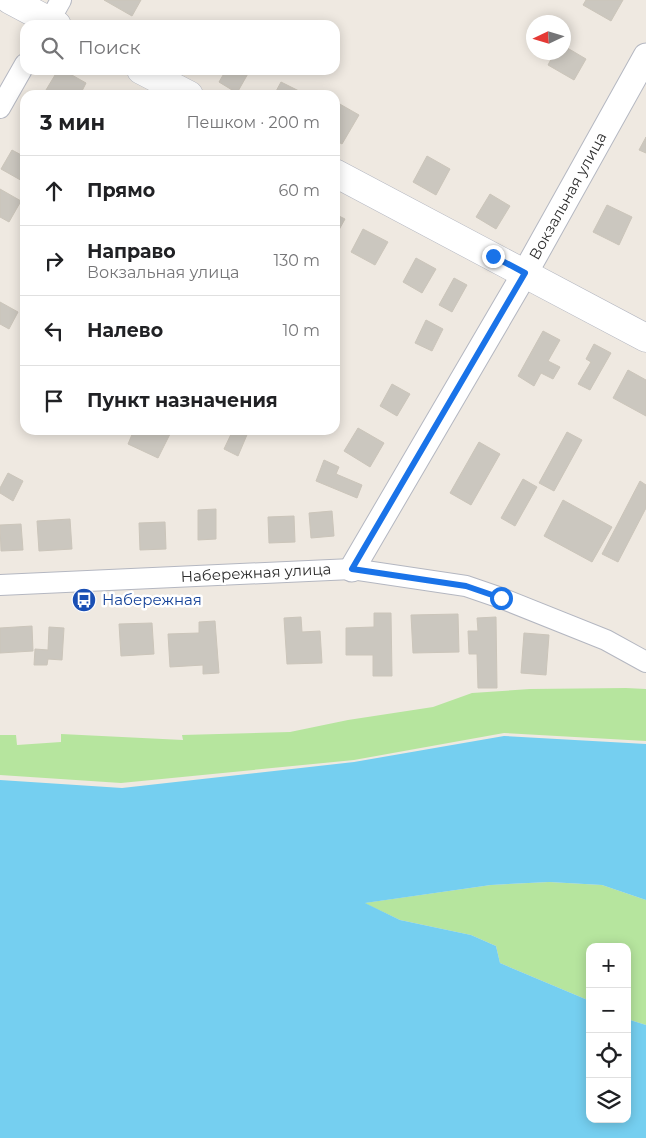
<!DOCTYPE html>
<html lang="ru">
<head>
<meta charset="utf-8">
<style>
  :root { --surface:#fff; --page:#f6f6f6; --text:#202124; --muted:#757577; --line:#e0e0e0 }
  body { margin:0; font-family:Montserrat,sans-serif; background:var(--page); color:var(--text) }
  .controls { position:absolute; right:15px; bottom:15px; display:grid; overflow:hidden; border-radius:10px; box-shadow:0 2px 12px #0003 }
  .controls button { width:45px; height:45px; display:grid; place-items:center; padding:0; border:0; border-bottom:1px solid var(--line); background:var(--surface); color:var(--text); font:25px sans-serif }
  .compass { position:absolute; left:526px; top:15px; width:45px; height:45px; border-radius:50%; background:var(--surface); box-shadow:0 2px 12px #0003; rotate:266deg }
  .stop { position:absolute; width:15px; height:15px; margin:-11px; border:4px solid #1a73e8; border-radius:50%; background:#fff }
  .stop.end { background:#1a73e8; border-color:#fff; box-shadow:0 1px 5px #0008 }
  .list { margin:0; padding:0; list-style:none }
  h2 { display:flex; justify-content:space-between; align-items:center; height:65px; margin:0; padding:0 20px; font-size:21px }
  h2 small { font-size:16px; font-weight:400; color:var(--muted) }
  .list li { display:grid; grid-template-columns:32px 1fr auto; gap:15px; align-items:center; box-sizing:border-box; height:70px; padding:0 20px; border-top:1px solid var(--line) }
  .list b { display:block; font-size:19px; white-space:nowrap }
  .list p { margin:0; font-size:16px; white-space:nowrap; color:var(--muted) }
  .list em { font-size:16px; font-style:normal; color:var(--muted) }
  .icon { flex:none; width:28px; height:28px; fill:none; stroke:currentColor; stroke-width:2; stroke-linecap:round; stroke-linejoin:round }
  .map { position:relative; flex:none; width:646px; height:1138px; overflow:hidden }
  .search { position:absolute; background:var(--surface); box-shadow:0 2px 12px #0003; left:20px; top:20px; width:320px; height:55px; display:flex; align-items:center; gap:12px; box-sizing:border-box; padding:0 18px; border-radius:15px; color:var(--muted); font-size:19px }
  .panel { position:absolute; background:var(--surface); box-shadow:0 2px 12px #0003; left:20px; top:90px; width:320px; height:345px; border-radius:15px }
  .map>svg:first-child { display:block }
  .green { fill:#b6e59e }
  .water { fill:#75cff0 }
  .building { fill:#cbc7bf; stroke:#cbc5ba }
  .lines { fill:none; stroke-linecap:round; stroke-linejoin:round }
  .minor-casing { stroke:#b4b7c1; stroke-width:22 }
  .tertiary-casing { stroke:#b4b7c1; stroke-width:27 }
  .secondary-casing { stroke:#b4b7c1; stroke-width:29 }
  .minor { stroke:#fff; stroke-width:20 }
  .tertiary { stroke:#fff; stroke-width:25 }
  .secondary { stroke:#fff; stroke-width:28 }
  .route { stroke:#1a73e8; stroke-width:6 }
  .labels { text-anchor:middle; stroke-width:5; stroke-linejoin:round; paint-order:stroke }
  .street-label { font-size:15px; fill:#2e2e2e; stroke:#fff }
  .transit-label { font-size:15px; fill:#164399; stroke:#fff; text-anchor:start }
</style>
</head>
<body>
<div class="map">
<svg width="646" height="1138" viewBox="0 0 646 1138">
  <rect width="100%" height="100%" fill="#efe9e1"/>
  <path class="green" d="M 626,688 L 646,689 L 646,741 L 504,733 L 354,760 L 121,783 L 0,775 L 0,735 L 16,735 L 17,745 L 61,742 L 61,734 L 183,740 L 182,735 L 290,732 L 348,720 L 433,707 L 472,693 L 530,689 Z
    M 549,882 L 602,885 L 646,900 L 646,1025 L 627,1019 L 627,947 L 590,947 L 590,1001 L 500,963 L 496,946 L 471,935 L 400,920 L 364,903 L 491,885 Z"/>
  <path class="water" d="M 504,736 L 646,744 L 646,900 L 602,885 L 549,882 L 491,885 L 365,903 L 400,920 L 471,935 L 496,946 L 500,963 L 590,1001 L 590,1119 L 627,1119 L 627,1019 L 646,1025 L 646,1138 L 0,1138 L 0,780 L 122,788 L 354,762 Z"/>
  <path class="building" d="M 104,0 L 141,0 L 132,16 Z
    M 586,0 L 623,0 L 611,21 L 583,5 Z
    M 564,46 L 586,59 L 574,80 L 548,65 L 555,52 L 564,52 Z
    M 58,70 L 63,70 L 86,83 L 80,95 L 43,95 Z
    M 226,70 L 250,70 L 237,93 L 219,82 Z
    M 281,82 L 307,95 L 274,95 Z
    M 338,103 L 359,115 L 342,144 L 335,140 L 335,109 Z
    M 646,137 L 646,153 L 639,150 Z
    M 12,150 L 25,157 L 24,182 L 1,169 Z
    M 427,156 L 450,169 L 436,195 L 413,182 Z
    M 0,189 L 21,201 L 9,222 L 0,217 Z
    M 490,194 L 510,206 L 496,229 L 476,217 Z
    M 607,205 L 632,217 L 619,245 L 593,232 Z
    M 335,214 L 345,219 L 335,237 Z
    M 363,229 L 388,242 L 375,265 L 351,252 Z
    M 416,258 L 436,269 L 422,293 L 403,282 Z
    M 454,278 L 467,285 L 452,312 L 439,305 Z
    M 0,302 L 18,312 L 9,329 L 0,324 Z
    M 426,320 L 443,329 L 432,351 L 415,343 Z
    M 543,331 L 560,340 L 548,361 L 560,367 L 553,379 L 541,373 L 534,386 L 518,376 Z
    M 594,344 L 611,353 L 590,390 L 578,384 L 591,362 L 586,359 Z
    M 628,370 L 646,380 L 646,416 L 613,398 Z
    M 392,384 L 410,394 L 397,416 L 380,406 Z
    M 358,428 L 384,443 L 370,467 L 344,451 Z
    M 134,430 L 172,430 L 158,458 L 128,444 Z
    M 233,430 L 249,430 L 238,456 L 224,449 Z
    M 567,432 L 582,440 L 554,491 L 539,483 Z
    M 479,442 L 500,454 L 471,505 L 450,493 Z
    M 324,460 L 339,467 L 336,474 L 362,485 L 357,498 L 316,481 Z
    M 8,473 L 23,481 L 13,501 L 0,493 L 0,488 Z
    M 523,479 L 537,487 L 515,526 L 501,518 Z
    M 640,481 L 646,485 L 646,508 L 618,562 L 602,554 Z
    M 563,500 L 612,527 L 592,562 L 544,536 Z
    M 216,509 L 216,539 L 198,540 L 198,510 Z
    M 332,511 L 334,536 L 311,538 L 309,513 Z
    M 294,516 L 295,542 L 269,543 L 268,517 Z
    M 70,519 L 72,549 L 39,551 L 37,521 Z
    M 165,522 L 166,549 L 140,550 L 139,523 Z
    M 21,524 L 23,550 L 1,551 L 0,525 Z
    M 374,613 L 391,613 L 392,676 L 373,676 L 373,655 L 346,655 L 346,628 L 374,627 Z
    M 458,614 L 459,652 L 413,653 L 411,615 Z
    M 301,617 L 302,632 L 320,631 L 322,663 L 287,664 L 284,618 Z
    M 496,617 L 497,688 L 478,688 L 477,654 L 469,654 L 468,631 L 478,631 L 477,618 Z
    M 215,621 L 219,673 L 203,674 L 203,665 L 170,667 L 168,634 L 199,633 L 199,622 Z
    M 152,623 L 154,654 L 121,656 L 119,624 Z
    M 32,626 L 33,651 L 0,653 L 0,628 Z
    M 49,627 L 64,628 L 62,660 L 48,659 L 47,665 L 34,665 L 35,649 L 48,650 Z
    M 524,633 L 549,635 L 546,675 L 521,673 Z"/>
  <g class="lines">
    <g class="minor-casing">
      <path id="minor" d="M 47,25 L 61,0
        M 0,108 L 25,64
        M 0,585 L 352,569 L 466,586 L 501,598 L 606,640 L 646,662"/>
    </g>
    <g class="tertiary-casing">
      <path id="tertiary" d="M 352,569 L 525,273 L 646,56"/>
    </g>
    <g class="secondary-casing">
      <path id="secondary" d="M 10,0 L 57,25
        M 141,70 L 189,95
        M 335,173 L 646,338"/>
    </g>
    <use href="#minor" class="minor"/>
    <use href="#tertiary" class="tertiary"/>
    <use href="#secondary" class="secondary"/>
  </g>
  <g class="lines">
    <path class="route" d="M 493,256 L 525,273 L 352,569 L 466,586 L 501,598"/>
  </g>
  <defs>
    <g id="bus-disc" transform="scale(1.25)"><circle r="9.5" fill="#1a4fb4" stroke="#fff"/><path d="M-5-6H5V4H4V6H2V4H-2V6H-4V4H-5ZM-3.5-4V0h7V-4ZM-3.5 1.2v1.5H-2V1.2ZM2 1.2v1.5H3.5V1.2Z" fill="#fff"/></g>
  </defs>
  <g fill-rule="evenodd">
    <use href="#bus-disc" x="84" y="600"/>
  </g>
  <g class="labels">
    <g class="street-label">
      <text transform="translate(568 196) rotate(-61)" y="5">Вокзальная улица</text>
      <text transform="translate(256 573) rotate(-3)" y="5">Набережная улица</text>
    </g>
    <g class="transit-label">
      <text x="102" y="605">Набережная</text>
    </g>
  </g>
</svg>
<div class="controls">
<button>+</button>
<button>−</button>
<button><svg class="icon" aria-label="locate" viewBox="0 0 24 24"><circle cx="12" cy="12" r="6"/><path d="M12 2v4M12 18v4M2 12h4M18 12h4"/></svg></button>
<button><svg class="icon" aria-label="layers" viewBox="0 0 24 24"><path d="M12 4l9 5-9 5-9-5zM3 14l9 5 9-5"/></svg></button>
</div>
<svg class="compass" viewBox="-18 -18 36 36"><path d="M0-13l5 13h-10z" fill="#e53935"/><path d="M0 13l5-13h-10z" fill="#757577"/></svg>
<div class="stop" style="left:501px;top:598px"></div>
<div class="stop end" style="left:493px;top:256px"></div>
<div class="search"><svg class="icon" aria-label="search" viewBox="0 0 24 24"><circle cx="10" cy="10" r="6"/><path d="M15 15l6 6"/></svg>Поиск</div>
<section class="panel">
<h2>3 мин<small>Пешком · 200 m</small></h2>
<ul class="list">
<li><svg class="icon" aria-label="ahead" viewBox="0 0 24 24"><path d="M12 20V5M6 11l6-6 6 6"/></svg><div><b>Прямо</b></div><em>60 m</em></li>
<li><svg class="icon" aria-label="right" viewBox="0 0 24 24"><path d="M7 20v-9h11M14 6l5 5-5 5"/></svg><div><b>Направо</b><p>Вокзальная улица</p></div><em>130 m</em></li>
<li><svg class="icon" aria-label="left" viewBox="0 0 24 24"><path d="M17 20v-9H6M10 6l-5 5 5 5"/></svg><div><b>Налево</b></div><em>10 m</em></li>
<li><svg class="icon" aria-label="arrive" viewBox="0 0 24 24"><path d="M6 21V4h12l-3 4 3 4H6"/></svg><div><b>Пункт назначения</b></div></li>
</ul>
</section>
</div>
</body>
</html>
